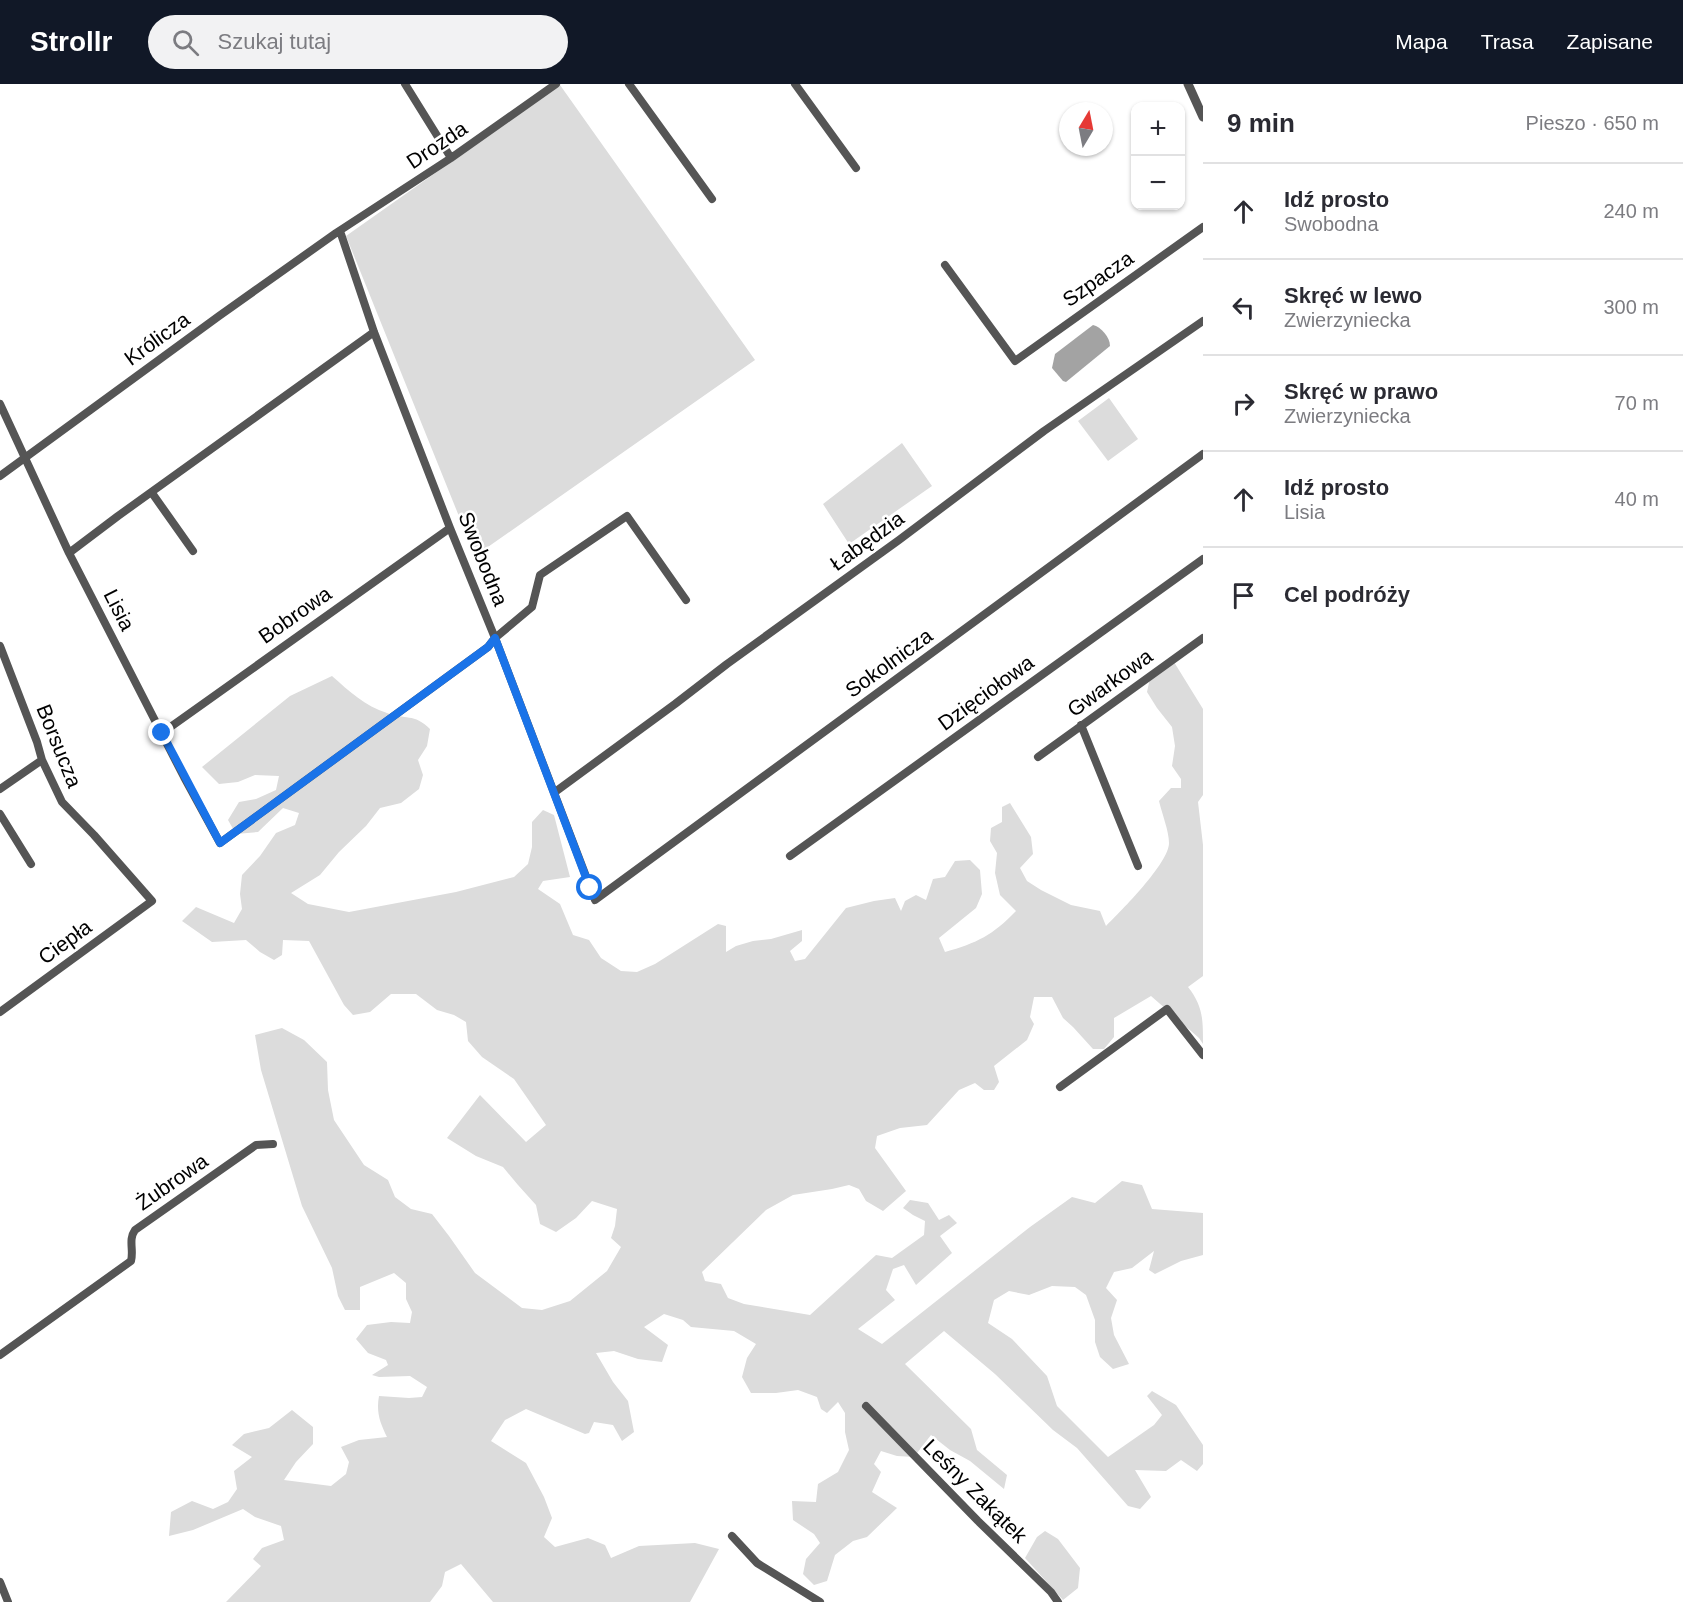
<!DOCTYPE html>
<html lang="pl">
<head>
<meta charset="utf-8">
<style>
  :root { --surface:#fff; --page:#f2f2f3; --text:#2b2b33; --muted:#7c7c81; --line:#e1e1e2; --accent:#111827 }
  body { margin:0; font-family:Helvetica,sans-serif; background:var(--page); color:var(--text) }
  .controls { position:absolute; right:18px; top:18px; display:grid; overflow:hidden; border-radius:12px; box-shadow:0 2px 4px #0004 }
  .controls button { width:54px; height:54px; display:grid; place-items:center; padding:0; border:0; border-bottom:2px solid var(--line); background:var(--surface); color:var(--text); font:30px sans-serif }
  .compass { position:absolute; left:1059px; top:18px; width:54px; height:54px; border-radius:50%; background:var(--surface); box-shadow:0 2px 4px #0004; rotate:10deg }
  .stop { position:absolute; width:18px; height:18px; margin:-14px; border:4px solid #1a73e8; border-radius:50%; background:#fff }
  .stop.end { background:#1a73e8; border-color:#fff; box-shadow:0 2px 6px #0008 }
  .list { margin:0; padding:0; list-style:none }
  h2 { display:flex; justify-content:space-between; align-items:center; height:78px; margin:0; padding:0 24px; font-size:26px }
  h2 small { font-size:20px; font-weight:400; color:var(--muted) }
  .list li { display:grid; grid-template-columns:39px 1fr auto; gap:18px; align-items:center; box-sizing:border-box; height:96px; padding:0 24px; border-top:2px solid var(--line) }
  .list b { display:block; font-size:22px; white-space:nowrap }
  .list p { margin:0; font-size:20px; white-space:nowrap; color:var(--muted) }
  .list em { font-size:20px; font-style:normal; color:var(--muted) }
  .icon { flex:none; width:33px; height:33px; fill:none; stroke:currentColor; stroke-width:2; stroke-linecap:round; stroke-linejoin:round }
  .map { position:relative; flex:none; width:1203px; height:1518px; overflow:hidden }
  header { display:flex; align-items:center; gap:36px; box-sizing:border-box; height:84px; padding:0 30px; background:var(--accent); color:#fff }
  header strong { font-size:28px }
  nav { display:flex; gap:33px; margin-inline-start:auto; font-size:21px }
  .search { width:420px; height:54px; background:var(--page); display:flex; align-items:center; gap:15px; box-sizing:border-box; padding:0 21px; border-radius:33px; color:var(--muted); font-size:22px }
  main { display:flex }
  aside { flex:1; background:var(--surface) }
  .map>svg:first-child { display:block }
  .green { fill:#dcdcdc }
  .water { fill:#a3a3a3 }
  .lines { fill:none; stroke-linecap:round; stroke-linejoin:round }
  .minor { stroke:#555; stroke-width:8 }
  .tertiary { stroke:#555; stroke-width:9 }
  .route { stroke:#1a73e8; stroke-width:8 }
  .labels { text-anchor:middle; stroke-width:5; stroke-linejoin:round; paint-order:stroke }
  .street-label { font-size:21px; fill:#000; stroke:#fff }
</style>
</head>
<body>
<header>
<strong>Strollr</strong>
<div class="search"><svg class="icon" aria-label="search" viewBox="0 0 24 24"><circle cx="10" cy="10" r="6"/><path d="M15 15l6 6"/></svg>Szukaj tutaj</div>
<nav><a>Mapa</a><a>Trasa</a><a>Zapisane</a></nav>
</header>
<main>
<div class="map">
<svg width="1203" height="1518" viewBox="0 0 1203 1518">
  <rect width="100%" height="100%" fill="#fff"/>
  <path class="green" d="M 560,1 L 755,276 L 475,472 L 346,152 Z
    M 1109,314 L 1138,355 L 1108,377 L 1078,337 Z
    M 902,359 L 932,402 L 849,460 L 823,420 Z
    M 1174,578 L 1203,625 L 1203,711 L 1198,718 L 1203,761 L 1203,892 L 1188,903 C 1203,922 1203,935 1203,960 L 1199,954 L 1151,912 L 1114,934 L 1114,953 L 1104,965 L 1093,965 L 1073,943 L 1063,934 L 1052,913 L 1034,913 L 1030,933 L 1034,940 L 1027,956 L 994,982 L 999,998 L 994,1006 L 984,1006 L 975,999 L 959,1006 L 927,1041 L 900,1044 L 877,1052 L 875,1064 L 906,1107 L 883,1127 L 866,1117 L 859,1105 L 849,1101 L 832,1105 L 793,1111 L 766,1126 L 702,1188 L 705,1197 L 721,1200 L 728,1214 L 744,1220 L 810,1231 L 876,1171 L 892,1174 L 924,1151 L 925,1137 L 913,1131 L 903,1124 L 910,1116 L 928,1119 L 939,1136 L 949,1131 L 957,1139 L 940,1152 L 952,1169 L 916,1201 L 904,1181 L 893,1185 L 886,1206 L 895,1216 L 858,1245 L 882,1260 L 1030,1143 L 1072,1113 L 1095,1119 L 1122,1097 L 1142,1101 L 1152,1125 L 1203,1129 L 1203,1171 L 1181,1177 L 1155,1190 L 1149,1186 L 1154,1167 L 1132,1184 L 1114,1188 L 1106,1204 L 1117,1216 L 1111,1234 L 1114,1251 L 1129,1280 L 1113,1285 L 1100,1273 L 1095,1258 L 1095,1236 L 1086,1211 L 1075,1203 L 1052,1202 L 1029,1211 L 1009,1207 L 994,1216 L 988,1239 L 1012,1255 L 1047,1292 L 1057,1322 L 1108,1373 L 1154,1341 L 1162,1331 L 1147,1312 L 1152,1307 L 1176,1321 L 1203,1361 L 1203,1380 L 1197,1387 L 1181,1376 L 1166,1387 L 1135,1386 L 1151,1413 L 1140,1425 L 1128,1422 L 1077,1364 L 1053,1346 L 995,1290 L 944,1247 L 905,1280 L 971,1345 L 977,1366 L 1007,1391 L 1004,1405 L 970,1377 L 950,1366 L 931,1351 L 914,1373 L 897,1372 L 881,1367 L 874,1380 L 881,1388 L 872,1408 L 897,1424 L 867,1453 L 853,1457 L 835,1471 L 827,1497 L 814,1501 L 803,1490 L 806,1475 L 820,1459 L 814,1450 L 793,1436 L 792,1417 L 816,1418 L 818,1400 L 838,1388 L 849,1366 L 845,1348 L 845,1329 L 838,1318 L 827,1329 L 821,1325 L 817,1313 L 798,1306 L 776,1309 L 751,1309 L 742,1293 L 747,1274 L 756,1260 L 734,1247 L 691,1243 L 683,1236 L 664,1230 L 644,1243 L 668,1261 L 662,1278 L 638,1275 L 614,1267 L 596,1269 L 613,1298 L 628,1317 L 634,1348 L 622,1357 L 613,1341 L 594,1338 L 589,1349 L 585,1350 L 526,1325 L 505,1336 L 491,1357 L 526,1379 L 544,1413 L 552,1434 L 544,1453 L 555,1463 L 588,1454 L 605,1461 L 611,1474 L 639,1462 L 695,1459 L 719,1465 L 690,1518 L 493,1518 L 461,1480 L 445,1488 L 442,1502 L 430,1518 L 226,1518 L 261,1482 L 253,1475 L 262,1464 L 284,1456 L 281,1442 L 255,1433 L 243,1425 L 193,1446 L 169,1452 L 171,1428 L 192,1417 L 213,1425 L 228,1418 L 237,1405 L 234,1387 L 252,1373 L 232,1361 L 244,1350 L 269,1344 L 292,1326 L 313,1343 L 313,1360 L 296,1378 L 284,1396 L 331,1402 L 346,1390 L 349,1378 L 341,1363 L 359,1356 L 387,1353 C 380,1339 376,1328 379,1312 L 409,1314 L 422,1313 L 427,1303 L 410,1292 L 379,1293 L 372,1291 L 388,1281 L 386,1276 L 368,1269 L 356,1255 L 367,1241 L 391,1238 L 410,1239 L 412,1228 L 406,1215 L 406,1199 L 394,1189 L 360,1203 L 360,1226 L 345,1226 L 338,1212 L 332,1184 L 302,1122 L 261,986 L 255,951 L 282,944 L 304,956 L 327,978 L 328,1006 L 334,1036 L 364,1081 L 388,1096 L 395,1113 L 411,1125 L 432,1130 L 449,1152 L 475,1189 L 522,1224 L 542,1226 L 570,1217 L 607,1187 L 621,1163 L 611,1154 L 615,1142 L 617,1125 L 592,1117 L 576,1134 L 556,1148 L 540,1140 L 536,1121 L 518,1101 L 503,1083 L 476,1072 L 447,1054 L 480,1011 L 526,1058 L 546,1041 L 514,995 L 482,973 L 468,957 L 466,938 L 454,931 L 437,926 L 416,910 L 391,910 L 370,928 L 353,931 L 344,921 L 309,857 L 283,856 L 282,871 L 274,876 L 260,868 L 246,856 L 212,858 L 182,837 L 196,823 L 234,839 L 242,825 L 240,810 L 242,791 L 260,772 L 276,749 L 295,741 L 299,729 L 283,724 L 258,748 L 236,750 L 228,736 L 239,718 L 256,715 L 276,706 L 279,692 L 255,691 L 238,698 L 219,700 L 202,683 L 290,612 L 332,592 C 349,607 365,622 387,629 C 405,636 414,629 430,645 L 427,662 L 418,676 L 423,691 L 419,705 L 401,719 L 380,724 L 366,742 L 339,768 L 320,791 L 291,809 L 308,820 L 349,828 L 456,808 L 514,793 L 528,780 L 532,763 L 532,738 L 543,726 L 554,731 L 570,793 L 543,797 L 538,805 L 560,820 L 573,851 L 589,856 L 601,874 L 621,887 L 637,888 L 655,880 L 718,840 L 726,842 L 726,868 L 736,862 L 753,857 L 771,855 L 802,846 L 802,857 L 790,867 L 795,877 L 805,875 L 846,824 L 874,817 L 895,814 L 901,827 L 905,817 L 916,811 L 926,816 L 933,795 L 945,793 L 955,777 L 970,776 L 980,786 L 982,810 L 976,824 L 939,854 L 945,868 C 977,859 993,851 1016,827 L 1000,811 L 995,789 L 997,769 L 990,757 L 991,744 L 1002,738 L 1002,723 L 1010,719 L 1031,753 L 1033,770 L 1020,784 L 1027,797 L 1041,806 L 1071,821 L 1100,827 L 1106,842 C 1121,827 1169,779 1169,759 C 1169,747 1162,730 1159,717 L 1171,704 L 1181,704 L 1181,695 L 1172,682 L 1175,662 L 1172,643 L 1157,624 L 1147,608 L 1150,594 Z
    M 1045,1447 L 1058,1455 L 1080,1484 L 1078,1504 L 1063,1516 L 1025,1474 L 1037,1453 Z"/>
  <path class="water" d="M 1093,241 C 1101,243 1110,253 1110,262 L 1066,298 L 1063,297 L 1052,284 L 1055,270 Z"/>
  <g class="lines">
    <path class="minor" d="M 405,0 L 451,74
      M 629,0 L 712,115
      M 795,0 L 856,84
      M 340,147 L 374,248 L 450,444 L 495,554 L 595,816 L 1203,370
      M 945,181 L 1015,277 L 1203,143
      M 0,320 L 69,469 L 184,693 L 220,759 L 488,563 L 495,554 L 532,523 L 540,491 L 627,432 L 686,516
      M 0,392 L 219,232 L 336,149 L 451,74 L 556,0
      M 152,409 L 193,467
      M 69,469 L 118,432 L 374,248
      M 0,562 L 37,658 L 42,676 L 62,718 L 94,751 L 152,817 L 0,928
      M 1081,641 L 1138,782
      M 162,649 L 450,444
      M 1038,673 L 1203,554
      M 0,705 L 42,676
      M 555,708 L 675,620 L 727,580 L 899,456 L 1044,347 L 1203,237
      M 0,730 L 31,780
      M 790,772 L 1203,475
      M 1060,1003 L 1167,925 L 1203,971
      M 0,1271 L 131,1177 C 134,1166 128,1156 135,1146 L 256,1061 L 273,1060
      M 866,1322 L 978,1437 L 1051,1508 L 1058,1518
      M 732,1452 L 757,1479 L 820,1518
      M 0,1498 L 8,1518"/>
    <path class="tertiary" d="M 1188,0 L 1203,33"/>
  </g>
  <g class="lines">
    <path class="route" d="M 162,649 L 220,759 L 488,563 L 495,554 L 590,804"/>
  </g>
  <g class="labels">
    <g class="street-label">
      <text transform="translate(437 61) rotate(-34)" y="7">Drozda</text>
      <text transform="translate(1098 195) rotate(-35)" y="7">Szpacza</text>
      <text transform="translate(157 255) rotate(-36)" y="7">Królicza</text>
      <text transform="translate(867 457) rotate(-36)" y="7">Łabędzia</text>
      <text transform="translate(483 475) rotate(68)" y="7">Swobodna</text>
      <text transform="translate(119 526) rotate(63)" y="7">Lisia</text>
      <text transform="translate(295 531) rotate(-35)" y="7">Bobrowa</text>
      <text transform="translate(889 579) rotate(-36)" y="7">Sokolnicza</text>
      <text transform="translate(1110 599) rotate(-36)" y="7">Gwarkowa</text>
      <text transform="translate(986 609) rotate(-36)" y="7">Dzięciołowa</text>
      <text transform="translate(59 662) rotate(68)" y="7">Borsucza</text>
      <text transform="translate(65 858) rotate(-36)" y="7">Ciepła</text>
      <text transform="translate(172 1098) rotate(-35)" y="7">Żubrowa</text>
      <text transform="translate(975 1407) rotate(45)" y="7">Leśny Zakątek</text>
    </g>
  </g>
</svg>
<div class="controls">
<button>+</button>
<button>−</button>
</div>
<svg class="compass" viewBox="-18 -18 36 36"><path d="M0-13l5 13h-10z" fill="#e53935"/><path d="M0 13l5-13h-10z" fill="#7c7c81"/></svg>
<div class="stop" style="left:590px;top:804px"></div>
<div class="stop end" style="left:162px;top:649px"></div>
</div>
<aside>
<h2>9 min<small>Pieszo · 650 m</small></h2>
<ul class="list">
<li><svg class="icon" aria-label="ahead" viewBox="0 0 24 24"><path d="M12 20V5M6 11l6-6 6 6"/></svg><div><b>Idź prosto</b><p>Swobodna</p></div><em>240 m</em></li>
<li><svg class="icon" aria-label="left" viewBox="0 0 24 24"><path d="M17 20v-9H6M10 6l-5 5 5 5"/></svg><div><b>Skręć w lewo</b><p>Zwierzyniecka</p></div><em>300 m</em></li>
<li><svg class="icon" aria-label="right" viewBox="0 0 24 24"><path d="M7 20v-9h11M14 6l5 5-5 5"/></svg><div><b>Skręć w prawo</b><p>Zwierzyniecka</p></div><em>70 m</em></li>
<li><svg class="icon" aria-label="ahead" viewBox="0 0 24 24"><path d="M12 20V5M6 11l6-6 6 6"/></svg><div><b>Idź prosto</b><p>Lisia</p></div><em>40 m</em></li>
<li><svg class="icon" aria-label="arrive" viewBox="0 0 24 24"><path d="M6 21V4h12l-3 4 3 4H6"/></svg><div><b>Cel podróży</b></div></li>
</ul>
</aside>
</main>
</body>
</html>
